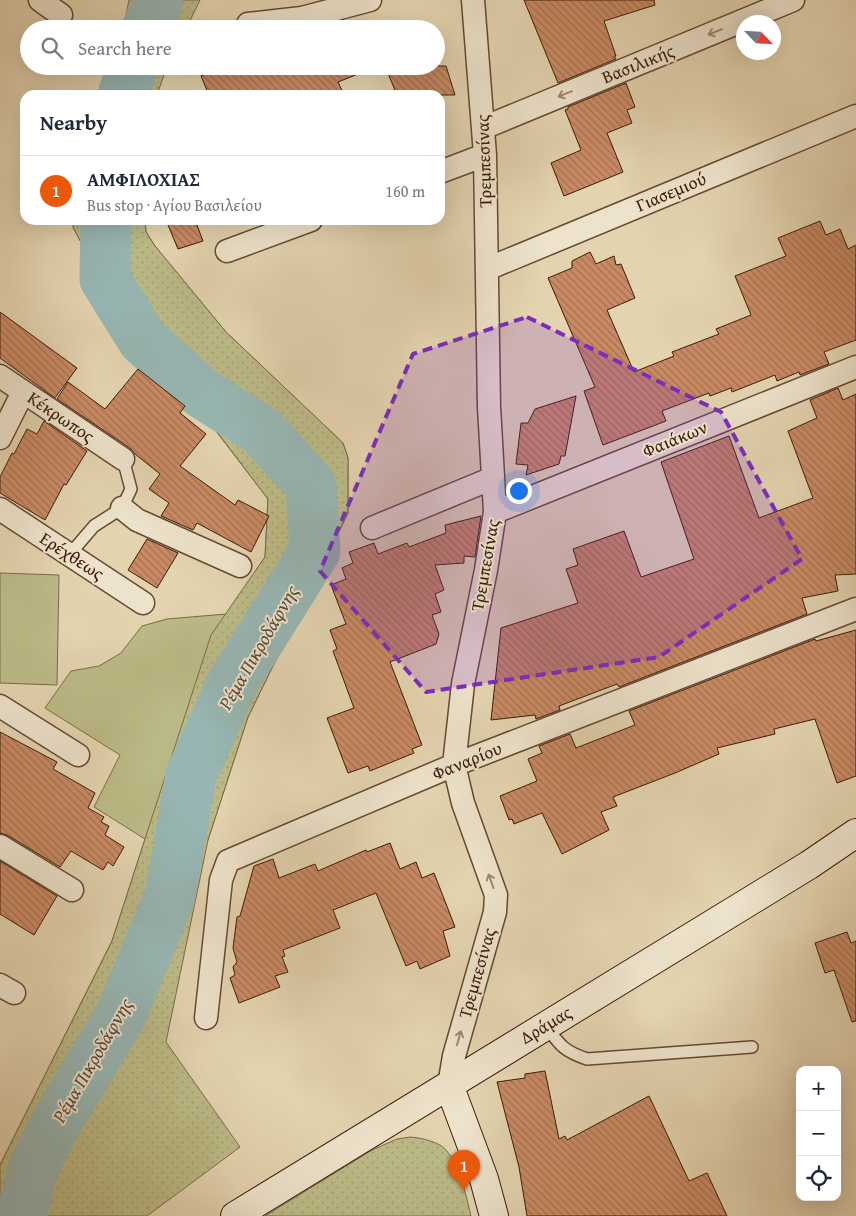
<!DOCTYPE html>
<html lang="en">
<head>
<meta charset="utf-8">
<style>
  :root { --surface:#fff; --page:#f6f6f7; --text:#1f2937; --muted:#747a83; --line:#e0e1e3; --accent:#ea580c }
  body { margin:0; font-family:"Gentium Book Plus",serif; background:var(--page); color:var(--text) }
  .controls { position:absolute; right:15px; bottom:15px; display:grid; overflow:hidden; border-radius:10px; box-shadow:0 5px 20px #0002 }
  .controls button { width:45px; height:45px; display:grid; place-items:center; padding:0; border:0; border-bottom:1px solid var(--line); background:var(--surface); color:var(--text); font:25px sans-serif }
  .compass { position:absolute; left:736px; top:15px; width:45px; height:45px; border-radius:50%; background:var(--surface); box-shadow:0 5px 20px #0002; rotate:115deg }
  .you { position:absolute; left:518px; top:490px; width:18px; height:18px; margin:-12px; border:4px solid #fff; border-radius:50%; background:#1a73e8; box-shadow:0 0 0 8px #1a73e833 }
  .badge { display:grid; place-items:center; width:32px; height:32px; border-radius:50%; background:var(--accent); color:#fff; font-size:16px; font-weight:700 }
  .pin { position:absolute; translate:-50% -41px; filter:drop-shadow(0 1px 2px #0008) }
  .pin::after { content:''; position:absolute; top:26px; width:18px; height:15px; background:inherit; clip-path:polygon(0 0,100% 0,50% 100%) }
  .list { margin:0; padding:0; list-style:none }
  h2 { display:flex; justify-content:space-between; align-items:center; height:65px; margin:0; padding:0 20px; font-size:21px }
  h2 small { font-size:16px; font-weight:400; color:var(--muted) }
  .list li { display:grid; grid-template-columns:32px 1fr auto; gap:15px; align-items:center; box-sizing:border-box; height:70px; padding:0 20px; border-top:1px solid var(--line) }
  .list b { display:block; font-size:19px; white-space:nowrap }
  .list p { margin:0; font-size:16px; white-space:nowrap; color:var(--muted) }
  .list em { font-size:16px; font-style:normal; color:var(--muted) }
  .icon { flex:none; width:28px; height:28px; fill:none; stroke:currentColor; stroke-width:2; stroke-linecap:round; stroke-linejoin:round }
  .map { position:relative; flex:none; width:856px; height:1216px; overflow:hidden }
  .search { position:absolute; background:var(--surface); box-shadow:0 5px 20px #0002; left:20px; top:20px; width:425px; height:55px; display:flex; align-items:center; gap:12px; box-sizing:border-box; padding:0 18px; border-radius:28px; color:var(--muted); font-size:19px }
  .panel { position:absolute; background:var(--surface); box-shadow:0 5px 20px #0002; left:20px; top:90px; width:425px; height:135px; border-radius:15px }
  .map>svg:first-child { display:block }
  .green { fill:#bbba86; stroke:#7c6a47 }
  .park { fill:url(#park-dots); stroke:#7c6a47 }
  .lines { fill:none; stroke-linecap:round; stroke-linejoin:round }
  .river { stroke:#97b6b3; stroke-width:51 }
  .building { fill:url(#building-back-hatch); stroke:#3c1b08 }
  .lane-casing { stroke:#664932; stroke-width:14 }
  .street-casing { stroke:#664932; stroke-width:25 }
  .secondary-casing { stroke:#3c1b08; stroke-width:30 }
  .lane { stroke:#ede2cb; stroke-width:11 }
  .street { stroke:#ede2cb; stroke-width:22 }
  .secondary { stroke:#ede2cb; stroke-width:28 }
  .oneway { stroke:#9d8873 }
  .marked { fill:#7b2cbf; fill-opacity:0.2; stroke:#7b2cbf; stroke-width:4; stroke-dasharray:10 6; stroke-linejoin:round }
  .labels { text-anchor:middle; stroke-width:4; stroke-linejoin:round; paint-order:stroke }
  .street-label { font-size:18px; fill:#3c1b08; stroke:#ede2cb }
  .water-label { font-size:19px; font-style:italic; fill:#574a3b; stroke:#ede2cb }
</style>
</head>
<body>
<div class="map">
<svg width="856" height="1216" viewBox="0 0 856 1216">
  <defs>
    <pattern id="park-dots" width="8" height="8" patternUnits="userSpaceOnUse" patternTransform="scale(1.25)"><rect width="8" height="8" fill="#bbba86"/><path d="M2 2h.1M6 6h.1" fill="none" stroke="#a29f72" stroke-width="1.8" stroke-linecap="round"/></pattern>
    <pattern id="building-back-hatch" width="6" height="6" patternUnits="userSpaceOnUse" patternTransform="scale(1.25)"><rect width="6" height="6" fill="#c98a64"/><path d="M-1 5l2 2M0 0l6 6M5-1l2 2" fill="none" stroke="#a47050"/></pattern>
  </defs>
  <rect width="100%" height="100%" fill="#e3d3af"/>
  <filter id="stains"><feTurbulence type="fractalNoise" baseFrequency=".004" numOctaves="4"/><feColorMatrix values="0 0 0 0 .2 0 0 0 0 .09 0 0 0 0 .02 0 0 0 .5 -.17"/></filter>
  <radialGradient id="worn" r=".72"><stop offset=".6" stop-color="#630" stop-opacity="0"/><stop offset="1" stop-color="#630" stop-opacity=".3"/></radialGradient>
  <path class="green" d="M 75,220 L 145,220 L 146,232 L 155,246 L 226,332 L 343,443 L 348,458 L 348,513 L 248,717 L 208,840 L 0,1216 L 0,1165 L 112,941 L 145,839 L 94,807 L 120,755 L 45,708 L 71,671 L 99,666 L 121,653 L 142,626 L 167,619 L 226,614 L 265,557 L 268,499 L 209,422 L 132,340 L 73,227 Z
    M 0,573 L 59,575 L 57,685 L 0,683 Z"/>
  <path class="park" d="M 129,0 L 200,0 L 186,29 L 123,29 Z
    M 116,66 L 167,66 L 157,95 L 109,95 Z
    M 75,220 L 145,220 L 146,232 L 155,246 L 226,332 L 343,443 L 348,458 L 348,513 L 248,717 L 208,840 L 166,1042 L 240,1147 L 147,1216 L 0,1216 L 0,1165 L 112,941 L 211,635 L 265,557 L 268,499 L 205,416 L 132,340 L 73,227 Z
    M 410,1137 C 421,1138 430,1140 440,1145 C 458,1156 466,1196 471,1216 L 265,1216 L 372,1150 L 397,1139 Z"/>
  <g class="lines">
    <path class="river" d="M 147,29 L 158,0
      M 123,95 L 133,66
      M 21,1216 L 34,1167 L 53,1128 L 121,1015 L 170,896 L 191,775 L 233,682 L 315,551 L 311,485 L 262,431 L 202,393 L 143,340 L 105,279 L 106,220"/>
  </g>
  <path class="building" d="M 524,0 L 654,0 L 655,5 L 604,21 L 616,56 L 614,56 L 616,59 L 558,83 Z
    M 224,66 L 378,66 L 338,82 L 344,95 L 209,95 L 201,76 Z
    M 385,66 L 446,66 L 455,95 L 397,95 Z
    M 626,83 L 635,107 L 627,110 L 632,123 L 607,133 L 623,172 L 564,196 L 551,163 L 581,150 L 565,110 L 568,109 L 568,107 Z
    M 166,220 L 195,220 L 203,241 L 178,249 Z
    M 820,221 L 826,235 L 840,229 L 848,249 L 856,245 L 856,340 L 824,352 L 829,364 L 800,375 L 799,372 L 777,381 L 775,375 L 732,392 L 731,388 L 710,396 L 709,393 L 662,411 L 666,421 L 603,445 L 584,391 L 595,387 L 548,278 L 572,268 L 572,261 L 590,252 L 596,264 L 614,256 L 616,265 L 621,264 L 635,298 L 607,310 L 634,372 L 674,356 L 672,352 L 719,334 L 716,329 L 751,315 L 735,276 L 786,256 L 778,238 Z
    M 0,312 L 77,368 L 55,398 L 0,358 Z
    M 138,369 L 185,406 L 180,413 L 206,434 L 180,466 L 235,505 L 238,500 L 269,516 L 251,552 L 197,523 L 193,530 L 161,516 L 169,503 L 149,489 L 160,474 L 135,454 L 130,448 L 57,399 L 68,382 L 105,409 Z
    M 838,388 L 843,400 L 856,394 L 856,574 L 835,575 L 838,591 L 802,598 L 807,614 L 619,687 L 617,684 L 559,706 L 560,710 L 536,719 L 535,715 L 491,720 L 501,628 L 578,603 L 566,569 L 578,565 L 573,549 L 624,531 L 641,577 L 694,559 L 661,462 L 729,436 L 759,518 L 813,498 L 788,431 L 817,418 L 810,400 Z
    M 576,396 L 565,456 L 561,456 L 559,464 L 526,475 L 528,465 L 516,464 L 521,423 L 528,423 L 535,409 Z
    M 44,421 L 87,451 L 66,485 L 64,484 L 45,520 L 0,493 L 0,477 L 12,453 L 14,454 L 27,429 L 37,434 Z
    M 481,516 L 475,557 L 464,556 L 464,563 L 435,565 L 444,590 L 435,594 L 441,612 L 432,615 L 439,634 L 436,644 L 390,662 L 422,745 L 412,749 L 414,753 L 370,771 L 368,766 L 348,773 L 327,718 L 354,708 L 333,651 L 337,649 L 330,630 L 346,624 L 331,585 L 346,579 L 342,568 L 353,563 L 349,552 L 374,543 L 378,554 L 407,543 L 409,547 L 446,533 L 445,525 Z
    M 147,539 L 178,553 L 157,588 L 128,570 Z
    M 856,630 L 856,776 L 837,783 L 815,719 L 774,729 L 775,734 L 717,748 L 719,754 L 675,773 L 613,797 L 617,806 L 601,812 L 609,830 L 562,854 L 542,813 L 514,824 L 512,819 L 509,820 L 500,796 L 537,781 L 528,759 L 542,753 L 539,746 L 570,734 L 576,748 L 635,725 L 629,711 L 815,639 L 816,641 Z
    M 0,732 L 57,762 L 53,769 L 95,793 L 88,808 L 104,817 L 101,822 L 109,826 L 105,835 L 124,847 L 113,866 L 108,862 L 103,870 L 71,851 L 60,867 L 7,835 L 0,833 Z
    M 390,843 L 400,869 L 416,862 L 422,878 L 434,873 L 455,927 L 443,931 L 450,956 L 420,969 L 417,961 L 406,966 L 376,893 L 333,910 L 340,928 L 283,950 L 285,956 L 282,957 L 288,972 L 275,976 L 280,987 L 239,1003 L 230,978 L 235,975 L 233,967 L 237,962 L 233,948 L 237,917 L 240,916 L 254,866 L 273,859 L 279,878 L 315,864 L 318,871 L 366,850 L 367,852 Z
    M 0,861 L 57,896 L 34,935 L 0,914 Z
    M 847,932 L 851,943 L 856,941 L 856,1021 L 852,1022 L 834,970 L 825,973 L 815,943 Z
    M 545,1071 L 559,1139 L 565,1136 L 567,1140 L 649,1096 L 689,1181 L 707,1173 L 727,1216 L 527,1216 L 519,1167 L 497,1082 L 525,1078 L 525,1074 Z"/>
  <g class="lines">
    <g class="lane-casing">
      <path id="lane" d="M 70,554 L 94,526 L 122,508 L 131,489 L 123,459
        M 545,1025 C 560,1045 563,1051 587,1059 L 752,1047"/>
    </g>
    <g class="street-casing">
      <path id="street" d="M 40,0 L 61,15
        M 248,24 L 302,18 L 370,0
        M 483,128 L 793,0
        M 440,172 L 485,155
        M 227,251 L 311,220
        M 487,269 L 856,116
        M 0,376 L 123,459
        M 0,438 L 23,392
        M 122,508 L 137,520 L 240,566
        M 0,509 L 143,603
        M 495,512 L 856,367
        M 372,528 L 493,478
        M 0,706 L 78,755
        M 0,846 L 72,890
        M 0,985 L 14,993
        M 206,1018 L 221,880 L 228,861 L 454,765 L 856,609
        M 449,1085 L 454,1056 L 495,912 L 496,895 L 463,803 L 454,765 L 463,684 L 486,570 L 495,512 L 489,407 L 485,155 L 473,0"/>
    </g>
    <g class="secondary-casing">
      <path id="secondary" d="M 449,1085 L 484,1179 L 494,1216
        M 235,1216 L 809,865 L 856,833"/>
    </g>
    <use href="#lane" class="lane"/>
    <use href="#street" class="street"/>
    <use href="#secondary" class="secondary"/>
  </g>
  <defs><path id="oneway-shaft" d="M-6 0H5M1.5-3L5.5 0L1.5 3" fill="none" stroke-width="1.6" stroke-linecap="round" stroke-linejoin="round" transform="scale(1.25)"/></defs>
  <g class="oneway">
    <use href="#oneway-shaft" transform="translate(715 32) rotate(158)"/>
    <use href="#oneway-shaft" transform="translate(565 94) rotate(158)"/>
    <use href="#oneway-shaft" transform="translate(491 881) rotate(-110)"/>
    <use href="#oneway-shaft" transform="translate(459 1038) rotate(-74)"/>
  </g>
  <path class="marked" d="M 527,317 L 721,412 L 802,559 L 659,657 L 426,692 L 320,571 L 413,354 Z"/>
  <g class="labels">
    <g class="street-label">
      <text transform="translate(638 64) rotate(-22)" y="6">Βασιλικής</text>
      <text transform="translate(484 161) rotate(-92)" y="6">Τρεμπεσίνας</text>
      <text transform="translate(671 192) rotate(-23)" y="6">Γιασεμιού</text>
      <text transform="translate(61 417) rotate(34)" y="6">Κέκρωπος</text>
      <text transform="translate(675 439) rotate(-22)" y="6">Φαιάκων</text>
      <text transform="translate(72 556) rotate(33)" y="6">Ερέχθεως</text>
      <text transform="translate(485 565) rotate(-80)" y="6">Τρεμπεσίνας</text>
      <text transform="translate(467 761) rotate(-22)" y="6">Φαναρίου</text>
      <text transform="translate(477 973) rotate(-74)" y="6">Τρεμπεσίνας</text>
      <text transform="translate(546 1025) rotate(-31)" y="6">Δράμας</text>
    </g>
    <g class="water-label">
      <text transform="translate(258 647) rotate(-60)" y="7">Ρέμα Πικροδάφνης</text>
      <text transform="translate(92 1060) rotate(-60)" y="7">Ρέμα Πικροδάφνης</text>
    </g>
  </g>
  <rect width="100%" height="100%" filter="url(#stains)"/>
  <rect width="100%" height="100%" fill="url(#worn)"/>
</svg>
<div class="controls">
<button>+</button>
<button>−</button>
<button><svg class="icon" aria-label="locate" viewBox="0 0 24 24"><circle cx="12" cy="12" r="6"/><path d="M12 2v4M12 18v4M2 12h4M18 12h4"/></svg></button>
</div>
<svg class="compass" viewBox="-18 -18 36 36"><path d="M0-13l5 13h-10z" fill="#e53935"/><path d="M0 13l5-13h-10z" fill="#747a83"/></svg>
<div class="you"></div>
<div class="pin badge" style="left:464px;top:1191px">1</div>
<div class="search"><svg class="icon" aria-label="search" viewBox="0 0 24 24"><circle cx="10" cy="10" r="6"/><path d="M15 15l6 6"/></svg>Search here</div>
<section class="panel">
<h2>Nearby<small></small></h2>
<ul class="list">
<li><span class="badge">1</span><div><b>ΑΜΦΙΛΟΧΙΑΣ</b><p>Bus stop · Αγίου Βασιλείου</p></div><em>160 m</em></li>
</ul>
</section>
</div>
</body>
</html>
